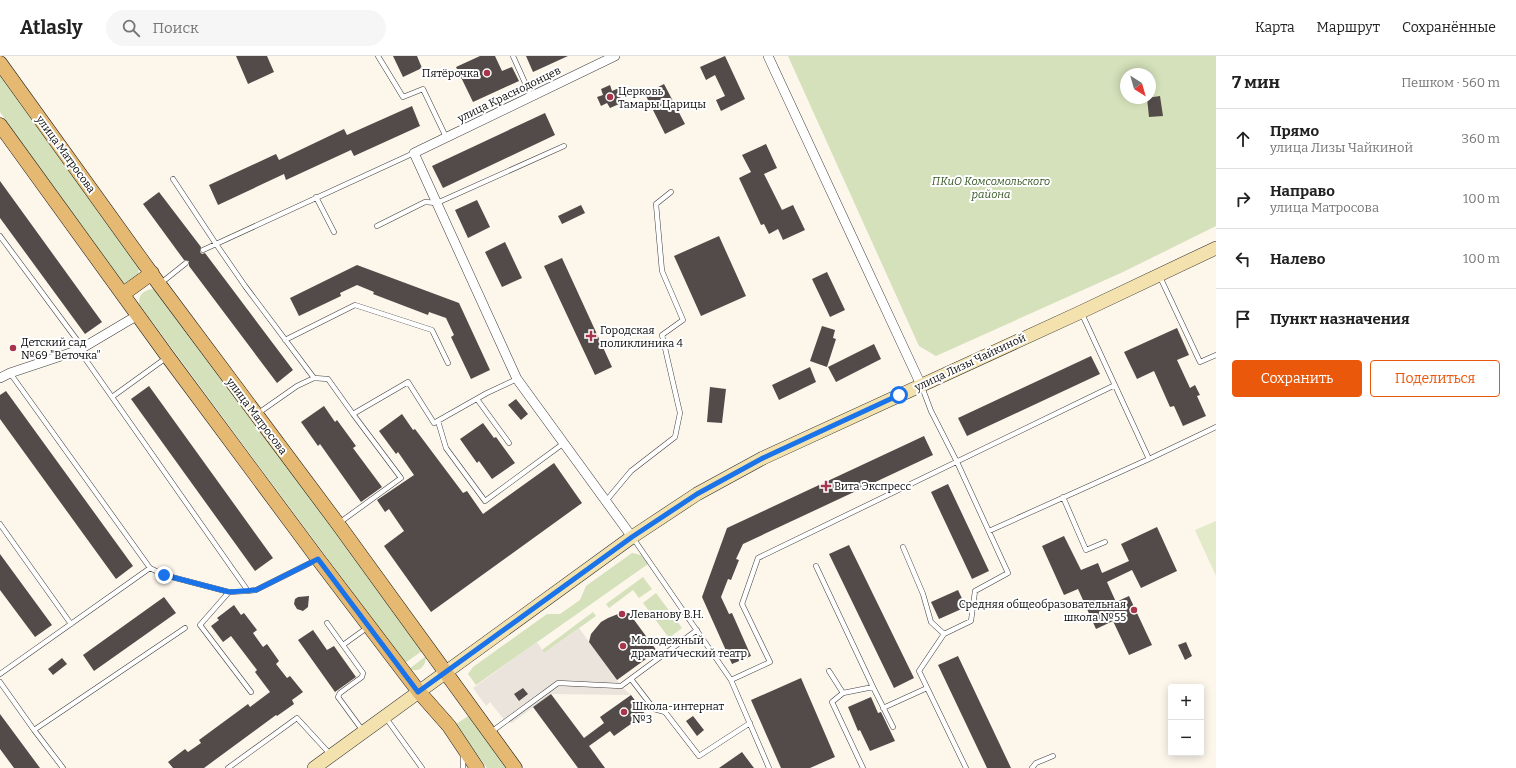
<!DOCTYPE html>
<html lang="ru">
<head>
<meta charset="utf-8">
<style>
  :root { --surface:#fff; --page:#f6f6f6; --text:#222; --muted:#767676; --line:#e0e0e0; --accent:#ea580c }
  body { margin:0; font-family:Bitter,serif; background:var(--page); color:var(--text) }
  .controls { position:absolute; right:12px; bottom:12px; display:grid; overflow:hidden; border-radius:4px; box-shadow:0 2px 10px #0003 }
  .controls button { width:36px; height:36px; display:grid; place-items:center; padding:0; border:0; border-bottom:1px solid var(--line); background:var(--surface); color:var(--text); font:20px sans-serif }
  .compass { position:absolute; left:1120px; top:12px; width:36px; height:36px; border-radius:50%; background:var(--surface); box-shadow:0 2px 10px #0003; rotate:143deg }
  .stop { position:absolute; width:12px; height:12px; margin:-9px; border:3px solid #1a73e8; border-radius:50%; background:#fff }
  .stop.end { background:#1a73e8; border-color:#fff; box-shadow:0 1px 4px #0008 }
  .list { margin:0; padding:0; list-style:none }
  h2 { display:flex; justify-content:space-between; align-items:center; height:52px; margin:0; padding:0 16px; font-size:17px }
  h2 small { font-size:13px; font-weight:400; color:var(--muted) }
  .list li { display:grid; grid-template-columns:26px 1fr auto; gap:12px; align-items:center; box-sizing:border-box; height:60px; padding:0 16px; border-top:1px solid var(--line) }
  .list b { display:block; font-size:15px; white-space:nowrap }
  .list p { margin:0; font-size:13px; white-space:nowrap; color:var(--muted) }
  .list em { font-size:13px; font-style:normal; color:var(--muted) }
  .actions { display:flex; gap:8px; padding:12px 16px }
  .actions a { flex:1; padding:9px 0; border:1px solid var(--accent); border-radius:4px; text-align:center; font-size:14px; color:var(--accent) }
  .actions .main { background:var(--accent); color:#fff }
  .icon { flex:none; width:22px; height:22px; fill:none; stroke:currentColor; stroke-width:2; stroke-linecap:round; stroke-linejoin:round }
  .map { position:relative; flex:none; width:1216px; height:712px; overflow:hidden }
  header { display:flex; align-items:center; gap:24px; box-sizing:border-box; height:56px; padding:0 20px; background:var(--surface); border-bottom:1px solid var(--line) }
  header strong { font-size:19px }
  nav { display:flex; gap:22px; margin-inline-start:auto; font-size:14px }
  .search { width:280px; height:36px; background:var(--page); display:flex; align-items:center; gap:10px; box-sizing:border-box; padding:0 14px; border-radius:22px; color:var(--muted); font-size:15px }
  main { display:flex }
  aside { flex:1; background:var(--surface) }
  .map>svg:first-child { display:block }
  .green { fill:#d4e1ba; fill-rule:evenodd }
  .pitch { fill:#e3eaca }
  .plaza { fill:#eae4dc }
  .building { fill:#524b49 }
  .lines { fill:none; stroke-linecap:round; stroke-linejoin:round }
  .service-casing { stroke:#3e3e3e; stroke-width:5.5 }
  .minor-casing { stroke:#3e3e3e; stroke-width:10 }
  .secondary-casing { stroke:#2d2d2d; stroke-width:14 }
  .primary-casing { stroke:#1c1c1c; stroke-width:15 }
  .service { stroke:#fff; stroke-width:4.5 }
  .minor { stroke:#fff; stroke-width:9 }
  .secondary { stroke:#f4e2ae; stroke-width:13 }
  .primary { stroke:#e5b972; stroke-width:14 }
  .route { stroke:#1a73e8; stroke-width:5 }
  .poi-dot { fill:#a7364c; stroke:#fff; stroke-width:1.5 }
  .labels { text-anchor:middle; stroke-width:4; stroke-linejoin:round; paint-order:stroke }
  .poi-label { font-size:11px; fill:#0b0b0b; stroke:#fff; text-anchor:start }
  .street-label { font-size:11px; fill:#0b0b0b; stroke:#fff }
  .park-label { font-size:11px; font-style:italic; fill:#375825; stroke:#fff }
</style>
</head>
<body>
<header>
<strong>Atlasly</strong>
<div class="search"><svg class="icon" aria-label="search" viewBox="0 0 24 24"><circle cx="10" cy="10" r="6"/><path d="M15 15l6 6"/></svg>Поиск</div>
<nav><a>Карта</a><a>Маршрут</a><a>Сохранённые</a></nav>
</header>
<main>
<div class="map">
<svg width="1216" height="712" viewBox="0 0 1216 712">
  <rect width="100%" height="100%" fill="#fcf6eb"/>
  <path class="green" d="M 788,0 L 1216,0 L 1216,170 L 1123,216 L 936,300 L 919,290 ZM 1126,18 L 1150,18 L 1150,42 L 1126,42 Z
    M 0,18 L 139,212 L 138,219 L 128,227 L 122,227 L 0,56 Z
    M 152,233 L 157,234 L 422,595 L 405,607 L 139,248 C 139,239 142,235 152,233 Z
    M 632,497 L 641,499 L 648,508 L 476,629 L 468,618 L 473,611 L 547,558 L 560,558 L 580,544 L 586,530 Z
    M 643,521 L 652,533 L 639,542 L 633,534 L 609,552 L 606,548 Z
    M 656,537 L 682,572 L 669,582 L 643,547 Z
    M 593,556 L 596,560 L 544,597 L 542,594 Z
    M 426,600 C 426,611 419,617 409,613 Z
    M 470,659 L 509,712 L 487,712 L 456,668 Z"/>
  <path class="pitch" d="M 1216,465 L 1216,520 L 1195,474 Z"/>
  <path class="plaza" d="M 579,572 L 621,630 L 631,639 L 551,638 L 512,667 L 505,665 L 490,646 L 486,650 L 473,632 L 537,586 L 544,597 Z"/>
  <path class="building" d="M 236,0 L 267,0 L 274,16 L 248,28 Z
    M 393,0 L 417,0 L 422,12 L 403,21 Z
    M 480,0 L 495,0 L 502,15 L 512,11 L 519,25 L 473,46 L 456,11 Z
    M 526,0 L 568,0 L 533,16 Z
    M 725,0 L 745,43 L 721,55 L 716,44 L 725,40 L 715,19 L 706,24 L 700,11 Z
    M 664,28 L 685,68 L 665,78 L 645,38 Z
    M 610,29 L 612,35 L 619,32 L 623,40 L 617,43 L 619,48 L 610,52 L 607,47 L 601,50 L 597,41 L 603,39 L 601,33 Z
    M 1160,40 L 1163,60 L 1149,61 L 1147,42 Z
    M 412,50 L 420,70 L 354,100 L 351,94 L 286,124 L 284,118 L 218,149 L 209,129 L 276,98 L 279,104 L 344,73 L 347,79 Z
    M 545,57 L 555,79 L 443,132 L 432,110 Z
    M 766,88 L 777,112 L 764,118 L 782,154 L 793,149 L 805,174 L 783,184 L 778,173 L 769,178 L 764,168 L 761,169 L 739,122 L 751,116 L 742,99 Z
    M 0,125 L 102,266 L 85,278 L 0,162 Z
    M 159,136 L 201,191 L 200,196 L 202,198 L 205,197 L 293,314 L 277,327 L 189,210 L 189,205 L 184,204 L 143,148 Z
    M 477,144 L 490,171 L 468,182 L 455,154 Z
    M 581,149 L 585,157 L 562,168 L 558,160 Z
    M 719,180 L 746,240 L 701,260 L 674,200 Z
    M 505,186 L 522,222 L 502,231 L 485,196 Z
    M 562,202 L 612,311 L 595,319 L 544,210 Z
    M 357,209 L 459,247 L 490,314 L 471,323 L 451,281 L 454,279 L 446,262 L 429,256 L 428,259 L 407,251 L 373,238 L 374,236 L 357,229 L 340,237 L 341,240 L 299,260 L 290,242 Z
    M 827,216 L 845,254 L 830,261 L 812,223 Z
    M 822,270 L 835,274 L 833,282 L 836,283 L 827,311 L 810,305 Z
    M 1177,272 L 1189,299 L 1177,304 L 1190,332 L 1195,329 L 1200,339 L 1197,340 L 1206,360 L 1183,370 L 1174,350 L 1170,351 L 1154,315 L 1137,323 L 1124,296 Z
    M 874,288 L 881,303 L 836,326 L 828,311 Z
    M 1091,300 L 1100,318 L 967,380 L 958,362 Z
    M 810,311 L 816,326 L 779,344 L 772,329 Z
    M 149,330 L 273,502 L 255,515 L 131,343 Z
    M 710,331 L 726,333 L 722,367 L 707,366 Z
    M 6,335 L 133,510 L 116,523 L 0,363 L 0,339 Z
    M 516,343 L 528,358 L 521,364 L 508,349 Z
    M 324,350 L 335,366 L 337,364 L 356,390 L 353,392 L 382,431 L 361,446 L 320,388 L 318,390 L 301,366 Z
    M 402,358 L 413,374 L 415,373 L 463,437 L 467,435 L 483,458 L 554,407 L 582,447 L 431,556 L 384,490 L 404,475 L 389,453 L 385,456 L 377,444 L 414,419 L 398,396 L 396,398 L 379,375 Z
    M 483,367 L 494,382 L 496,381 L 515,407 L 492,423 L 479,405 L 477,407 L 460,383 Z
    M 924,380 L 933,399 L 743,488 L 736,503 L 739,504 L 731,524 L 728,523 L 721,541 L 729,558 L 732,557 L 751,600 L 732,608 L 702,541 L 727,472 Z
    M 948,428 L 989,515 L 972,523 L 931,436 Z
    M 1157,471 L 1177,515 L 1141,532 L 1132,514 L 1107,526 L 1116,546 L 1129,540 L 1152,589 L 1129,599 L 1113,565 L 1096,573 L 1078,533 L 1064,539 L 1042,490 L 1064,480 L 1081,514 L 1098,507 L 1102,517 L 1129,505 L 1121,488 Z
    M 849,489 L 914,622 L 894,632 L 829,498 Z
    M 0,498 L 52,569 L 35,581 L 0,534 Z
    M 958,534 L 966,551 L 939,563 L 931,546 Z
    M 309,540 L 308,551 L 303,555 L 297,553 L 294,548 L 295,543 L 298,541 Z
    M 164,541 L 176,557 L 94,615 L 83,599 Z
    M 234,549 L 241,559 L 244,557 L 257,574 L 253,577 L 263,591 L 267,588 L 279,605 L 276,608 L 287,622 L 290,620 L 303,636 L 292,644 L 294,648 L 277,660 L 276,659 L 204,712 L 173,712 L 168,706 L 185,693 L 188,696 L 201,687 L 199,684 L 248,648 L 250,651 L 270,636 L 255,616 L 257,614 L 231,580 L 223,586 L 211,570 L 219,564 L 217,562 Z
    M 629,557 L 657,595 L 617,624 L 589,586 L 591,578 L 601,566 L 608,562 L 618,558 Z
    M 313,574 L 327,594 L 334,590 L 356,621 L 335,636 L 298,584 Z
    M 1186,586 L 1192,600 L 1185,604 L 1178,589 Z
    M 958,600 L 1011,712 L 987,712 L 938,609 Z
    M 62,602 L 67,608 L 53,619 L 48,613 Z
    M 801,622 L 835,701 L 810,712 L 781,712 L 751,644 Z
    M 523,632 L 528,638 L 519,645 L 514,638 Z
    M 551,638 L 584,682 L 604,667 L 600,661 L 631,639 L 645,658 L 614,680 L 610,675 L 589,690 L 605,712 L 578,712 L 533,651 Z
    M 871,641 L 878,657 L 881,656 L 895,685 L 870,695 L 860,674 L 858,675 L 848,651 Z
    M 0,658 L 40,712 L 14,712 L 0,693 Z
    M 693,660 L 704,674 L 697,680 L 686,665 Z
    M 742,696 L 754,712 L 719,712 Z"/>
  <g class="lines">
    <g class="service-casing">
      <path id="service" d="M 378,0 L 403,41 L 423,33 L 446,81
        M 513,0 L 531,40
        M 173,123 L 216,188 L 245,230 L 314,322
        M 316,141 L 334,176
        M 377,170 L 425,146 L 437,147 L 564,90
        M 0,180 L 83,292
        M 203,194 L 414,97
        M 1160,221 L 1200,306 L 1216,299
        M 161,227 L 186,207
        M 285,284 L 355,249 L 432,274 L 448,307
        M 79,294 L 248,535 L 229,536
        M 10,317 L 150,512 L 164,519 L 229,536 L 200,569 L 251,636
        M 922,331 L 931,355 L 957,406 L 1008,517 L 975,535 L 971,565 L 944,578 L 919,615 L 966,712
        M 112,341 L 166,302
        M 477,343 L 509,387
        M 257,358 L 297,330 L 314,322 L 328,323 L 353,358 L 408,326 L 434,367 L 487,337 L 517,323
        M 438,365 L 446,392 L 485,445 L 564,387
        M 1149,403 L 1216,371
        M 1063,441 L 1086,494 L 1105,486
        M 606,445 L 631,415 L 675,381 L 680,357 L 662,279 L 683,264 L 662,215 L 656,148 L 671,136
        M 339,467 L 401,422 L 353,358
        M 0,468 L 71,568
        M 989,475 L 1149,403 L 1082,258
        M 633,482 L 731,624 L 770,606 L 742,548 L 758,502 L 1115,329
        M 903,491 L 923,538 L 931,566 L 944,578
        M 816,510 L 873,631
        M 248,535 L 256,534 L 316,504
        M 327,567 L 363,617 L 362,621 L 340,637 L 338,641 L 363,675
        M 343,589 L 368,571
        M 829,615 L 843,637
        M 0,618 L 150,512
        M 631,623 L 654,653 L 665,656 L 699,700 L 750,667
        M 731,624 L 769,712
        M 0,626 L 34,674 L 185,572
        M 883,652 L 927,632
        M 386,662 L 422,712
        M 34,674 L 63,712
        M 491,676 L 558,627 L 621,630 L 697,574
        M 463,697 L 463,712
        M 228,712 L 297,662 L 330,698
        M 863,712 L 832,646 L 843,637 L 873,631 L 893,671
        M 1032,712 L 1036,707 L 1053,700"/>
    </g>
    <g class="minor-casing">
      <path id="minor" d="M 615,0 L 414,97 L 517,323 L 632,481
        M 768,0 L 921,329
        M 0,322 L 10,317 L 79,294 L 138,259"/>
    </g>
    <g class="secondary-casing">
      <path id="secondary" d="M 314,712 L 632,481 L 697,438 L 763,402 L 1081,256 L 1216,192"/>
    </g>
    <g class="primary-casing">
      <path id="primary" d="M 0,7 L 159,228 L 338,468 L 515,712
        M 0,69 L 168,301 L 318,503 L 419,636 L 449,670 L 477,712
        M 123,238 L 152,217"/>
    </g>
    <use href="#service" class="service"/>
    <use href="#minor" class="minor"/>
    <use href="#secondary" class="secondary"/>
    <use href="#primary" class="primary"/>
  </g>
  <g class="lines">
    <path class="route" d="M 164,519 L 229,536 L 256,534 L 318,503 L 418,636 L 632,481 L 697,438 L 763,402 L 899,339"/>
  </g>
  <g class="poi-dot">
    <circle cx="487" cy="17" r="4"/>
    <circle cx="610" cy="41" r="4"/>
    <path d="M589 274h4v4h4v4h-4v4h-4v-4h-4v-4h4z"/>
    <circle cx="13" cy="292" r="4"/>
    <path d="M824 424h4v4h4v4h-4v4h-4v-4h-4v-4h4z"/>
    <circle cx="1134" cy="554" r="4"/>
    <circle cx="622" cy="558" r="4"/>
    <circle cx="623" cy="590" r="4"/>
    <circle cx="624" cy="656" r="4"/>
  </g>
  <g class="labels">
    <g class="poi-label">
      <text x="479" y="21" text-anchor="end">Пятёрочка</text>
      <text x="618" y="39">Церковь<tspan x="618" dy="13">Тамары Царицы</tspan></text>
      <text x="600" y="278">Городская<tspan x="600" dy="13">поликлиника 4</tspan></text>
      <text x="21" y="290">Детский сад<tspan x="21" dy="13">№69 "Веточка"</tspan></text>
      <text x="834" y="434">Вита Экспресс</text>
      <text x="1126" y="552" text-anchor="end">Средняя общеобразовательная<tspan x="1126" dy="13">школа №55</tspan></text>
      <text x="630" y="562">Леванову В.Н.</text>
      <text x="631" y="588">Молодежный<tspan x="631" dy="13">драматический театр</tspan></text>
      <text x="632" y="654">Школа-интернат<tspan x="632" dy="13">№3</tspan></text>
    </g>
    <g class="street-label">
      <text transform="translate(509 38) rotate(-26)" y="4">улица Краснодонцев</text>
      <text transform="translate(66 98) rotate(54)" y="4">улица Матросова</text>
      <text transform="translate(970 306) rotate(-25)" y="4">улица Лизы Чайкиной</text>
      <text transform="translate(257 360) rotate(53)" y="4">улица Матросова</text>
    </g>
    <g class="park-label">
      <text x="991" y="129">ПКиО Комсомольского<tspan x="991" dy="13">района</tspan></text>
    </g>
  </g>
</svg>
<div class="controls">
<button>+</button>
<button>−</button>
</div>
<svg class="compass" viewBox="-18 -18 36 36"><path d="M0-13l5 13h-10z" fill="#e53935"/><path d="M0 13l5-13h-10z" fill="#767676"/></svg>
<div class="stop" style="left:899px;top:339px"></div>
<div class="stop end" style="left:164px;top:519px"></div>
</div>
<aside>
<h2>7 мин<small>Пешком · 560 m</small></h2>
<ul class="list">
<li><svg class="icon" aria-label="ahead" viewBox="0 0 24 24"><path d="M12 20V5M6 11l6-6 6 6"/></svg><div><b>Прямо</b><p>улица Лизы Чайкиной</p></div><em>360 m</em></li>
<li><svg class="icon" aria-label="right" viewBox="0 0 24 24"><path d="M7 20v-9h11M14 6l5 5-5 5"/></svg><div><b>Направо</b><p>улица Матросова</p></div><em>100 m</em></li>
<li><svg class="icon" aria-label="left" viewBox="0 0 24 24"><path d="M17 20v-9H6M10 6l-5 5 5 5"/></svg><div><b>Налево</b></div><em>100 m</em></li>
<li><svg class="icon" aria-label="arrive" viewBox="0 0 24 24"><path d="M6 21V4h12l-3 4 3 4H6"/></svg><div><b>Пункт назначения</b></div></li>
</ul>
<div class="actions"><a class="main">Сохранить</a><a>Поделиться</a></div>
</aside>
</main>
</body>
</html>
